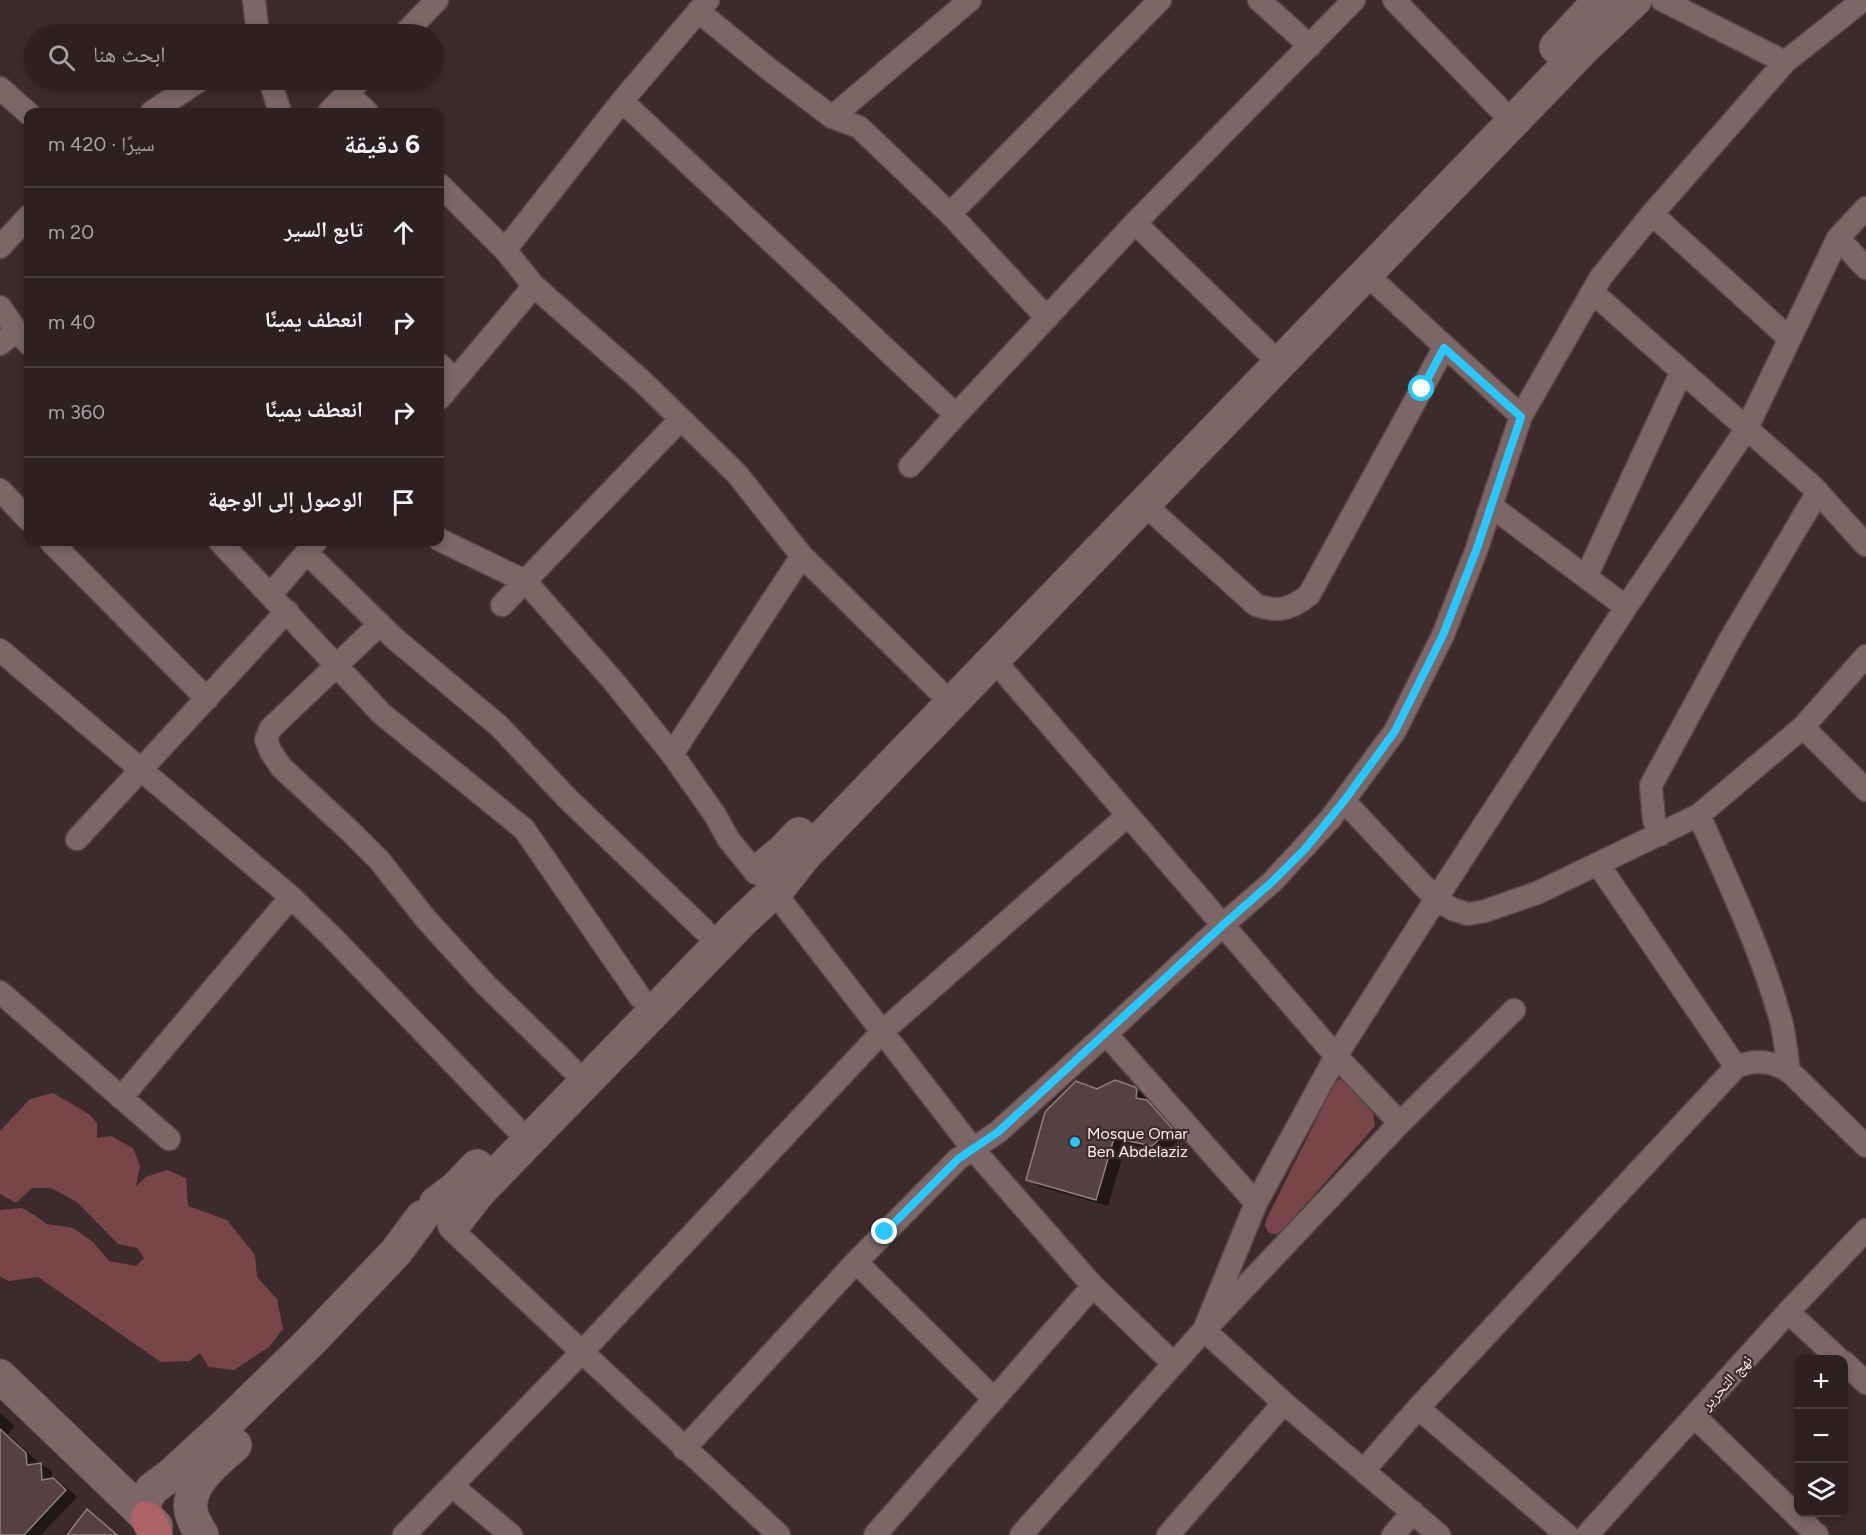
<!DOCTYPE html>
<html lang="ar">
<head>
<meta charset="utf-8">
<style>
  :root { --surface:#2e2020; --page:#3a2d2d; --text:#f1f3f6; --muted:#a7a3a5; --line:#493e3e }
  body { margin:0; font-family:Figtree,"Noto Naskh Arabic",sans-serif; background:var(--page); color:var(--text); direction:rtl }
  .controls { position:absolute; right:18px; bottom:18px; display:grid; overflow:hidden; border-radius:12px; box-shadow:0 3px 9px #0003 }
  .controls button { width:54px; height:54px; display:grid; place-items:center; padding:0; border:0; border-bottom:2px solid var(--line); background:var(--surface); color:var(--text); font:30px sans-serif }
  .stop { position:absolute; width:18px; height:18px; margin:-14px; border:4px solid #28c8ff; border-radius:50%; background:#fff }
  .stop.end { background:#28c8ff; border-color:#fff; box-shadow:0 2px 6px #0008 }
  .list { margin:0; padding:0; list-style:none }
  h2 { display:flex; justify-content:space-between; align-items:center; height:78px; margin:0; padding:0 24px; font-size:26px }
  h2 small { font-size:20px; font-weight:400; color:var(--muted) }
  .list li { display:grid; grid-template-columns:39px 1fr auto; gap:18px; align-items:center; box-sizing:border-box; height:90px; padding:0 24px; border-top:2px solid var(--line) }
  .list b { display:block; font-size:22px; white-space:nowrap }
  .list em { font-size:20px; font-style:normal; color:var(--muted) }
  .icon { flex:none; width:33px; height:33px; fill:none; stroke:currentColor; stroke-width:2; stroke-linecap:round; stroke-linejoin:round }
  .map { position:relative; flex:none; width:1866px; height:1535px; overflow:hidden; direction:ltr }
  .search { position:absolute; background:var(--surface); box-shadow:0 3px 9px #0003; left:24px; top:24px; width:420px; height:66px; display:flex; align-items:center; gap:15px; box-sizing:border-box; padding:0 21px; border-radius:33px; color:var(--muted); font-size:22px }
  .panel { position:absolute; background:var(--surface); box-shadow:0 3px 9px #0003; left:24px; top:108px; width:420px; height:438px; border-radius:12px; direction:rtl }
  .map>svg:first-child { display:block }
  .green { fill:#784648 }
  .shadow { fill:#0007 }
  .building { fill:#554141; stroke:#937d7d; stroke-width:1.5 }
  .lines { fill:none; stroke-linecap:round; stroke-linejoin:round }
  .street-casing { stroke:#574747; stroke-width:25 }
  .secondary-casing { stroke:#574747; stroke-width:35 }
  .primary-casing { stroke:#574747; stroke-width:35 }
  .street { stroke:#7c6666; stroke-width:22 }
  .secondary { stroke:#7c6666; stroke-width:33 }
  .primary { stroke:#ad6267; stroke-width:33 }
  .route { stroke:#28c8ff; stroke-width:8 }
  .poi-dot { fill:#28c8ff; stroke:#3d2b2b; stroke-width:2 }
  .labels { text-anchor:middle; stroke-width:4.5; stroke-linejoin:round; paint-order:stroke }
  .poi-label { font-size:16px; fill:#faeded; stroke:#3d2b2b; text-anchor:start }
  .street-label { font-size:16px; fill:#faeded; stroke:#3d2b2b }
</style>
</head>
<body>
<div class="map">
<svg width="1866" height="1535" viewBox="0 0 1866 1535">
  <rect width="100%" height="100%" fill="#3d2b2b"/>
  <path class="green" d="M 1339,1079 L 1343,1080 L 1373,1113 L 1375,1126 L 1282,1231 L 1276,1234 L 1269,1233 L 1265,1226 L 1266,1220 L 1334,1084 Z
    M 53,1093 L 89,1114 L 97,1123 L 97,1138 L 111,1136 L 133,1148 L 140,1166 L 136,1186 L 146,1177 L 167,1170 L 186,1178 L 188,1206 L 227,1220 L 255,1255 L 257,1277 L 277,1299 L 283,1329 L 269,1347 L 234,1370 L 209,1367 L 200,1353 L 189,1361 L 161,1362 L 38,1277 L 9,1281 L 0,1277 L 0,1210 L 22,1208 L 33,1214 L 47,1224 L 73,1228 L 93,1242 L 109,1261 L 136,1266 L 144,1258 L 137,1248 L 118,1244 L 77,1202 L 51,1188 L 32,1188 L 16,1203 L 0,1194 L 0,1131 L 30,1099 Z"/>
  <path class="shadow" d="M 1134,1088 L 1147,1096 L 1149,1098 L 1148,1103 L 1159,1109 L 1183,1136 L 1165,1153 L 1126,1144 L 1108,1206 L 1041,1187 L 1028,1179 L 1097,1090 Z
    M 0,1413 L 15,1426 L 8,1434 L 37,1461 L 37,1465 L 41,1465 L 52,1471 L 52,1479 L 65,1486 L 77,1497 L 41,1535 L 0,1535 Z
    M 87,1511 L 96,1516 L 118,1535 L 65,1535 L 68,1530 L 72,1531 Z"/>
  <path class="building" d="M 1115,1080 L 1135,1087 L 1137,1090 L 1136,1098 L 1147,1100 L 1172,1128 L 1152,1146 L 1114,1138 L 1096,1200 L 1026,1180 L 1045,1112 L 1076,1081 L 1097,1089 Z
    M 0,1429 L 26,1453 L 27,1465 L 41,1463 L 42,1480 L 53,1478 L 66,1490 L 24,1535 L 0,1535 Z
    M 87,1509 L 117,1535 L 67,1535 Z"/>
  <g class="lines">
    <g class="street-casing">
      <path id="street" d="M 254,0 L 258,34
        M 1259,0 L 1310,46
        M 1394,0 L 1498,107
        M 1662,0 L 1785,62
        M 698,11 L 770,70 L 832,117 L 859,127 L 950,214 L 1047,318
        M 404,34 L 437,0
        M 270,80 L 280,112
        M 0,88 L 28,113
        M 347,93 L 367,112
        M 622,101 L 956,415 L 910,466
        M 152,112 L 200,80
        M 329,112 L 360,80
        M 832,117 L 970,0
        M 440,185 L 505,250 L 534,286 L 643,382 L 737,474 L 802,556 L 937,689
        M 950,214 L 1160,0
        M 1652,214 L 1789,338
        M 1135,223 L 1265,349
        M 1838,238 L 1866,208
        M 0,247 L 28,217
        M 505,250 L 622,101 L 708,0
        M 1366,274 L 1521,416
        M 1592,292 L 1812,486 L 1866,545
        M 0,307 L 16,330 L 28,343
        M 0,344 L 16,330
        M 440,365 L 455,380
        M 440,398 L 534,286
        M 956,415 L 1135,223 L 1354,0
        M 0,490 L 28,519
        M 1144,504 L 1256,605 C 1278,613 1291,609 1309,595 L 1444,348
        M 1491,506 L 1626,607
        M 440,540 L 525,581 L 615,683 L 672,754 L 715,815 L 729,840 L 756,873
        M 51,542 L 207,699
        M 220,542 L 382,714 L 524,829 L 640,997
        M 307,553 L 395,639 L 499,726 L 566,797 L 704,930
        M 1586,577 L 1682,371
        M 271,594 L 315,543
        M 502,605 L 681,419
        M 380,624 L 270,729 L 266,740 L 271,752 L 281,767 L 351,832 L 379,860 L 425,918 L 486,985 L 571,1068
        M 0,650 L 291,897 L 333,938 L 515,1127
        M 994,660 L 1336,1056 L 1400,1123
        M 1803,727 L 1866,790
        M 672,754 L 802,556
        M 1344,801 L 1436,899 L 1452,909 L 1468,914 L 1485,911 L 1537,893 L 1699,815 L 1803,727 L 1866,656
        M 1699,815 C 1729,884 1763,953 1782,1025 C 1785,1040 1787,1056 1789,1071
        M 1660,835 L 1654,820 L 1651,785 L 1731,638 L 1818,492
        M 77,839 L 287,611
        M 1598,864 L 1736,1067
        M 775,893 L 973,1149 L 1093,1286 L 1174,1364
        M 0,992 L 169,1139
        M 1106,1034 L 1256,1203
        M 121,1098 L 291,897
        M 856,1262 L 993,1398
        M 1788,1312 L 1840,1360
        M 1213,1321 L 1400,1123 L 1514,1010
        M 1204,1330 L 1256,1203 L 1336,1056 L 1436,899 L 1626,607 L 1747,428 L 1838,238 L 1866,268
        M 1844,1362 L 1866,1383
        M 1418,1408 L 1567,1535
        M 1695,1417 L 1817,1535
        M 684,1449 L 856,1262 L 958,1159 L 998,1132 L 1106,1034 L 1224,924 L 1272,882 L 1331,818 L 1395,731 L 1443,635 L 1476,551 L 1521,416 L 1601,277 L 1652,214 L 1785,62 L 1863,0
        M 1364,1470 L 1418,1408 L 1736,1067 C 1756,1059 1771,1061 1789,1071 L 1866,1146
        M 452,1486 L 511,1535
        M 404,1535 L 582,1352 L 451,1229
        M 779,1535 L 582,1352 L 883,1031 L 1127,816
        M 875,1535 L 1093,1286
        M 1021,1535 L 1204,1330 L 1284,1403 L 1439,1535
        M 1168,1535 L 1284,1403
        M 1393,1535 L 1413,1512
        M 1587,1535 L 1788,1312 L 1866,1230"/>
    </g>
    <g class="secondary-casing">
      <path id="secondary" d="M 1556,47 L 1600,0
        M 761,869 L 783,851 L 799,834
        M 779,888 L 805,855 L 1586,46 L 1635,0
        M 436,1203 L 456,1188 L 477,1166
        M 454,1224 L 479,1192 L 740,923 L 769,896
        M 0,1376 L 156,1526
        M 147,1518 L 144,1507 L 146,1499 L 152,1489 L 171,1475 L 219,1431 L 310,1342 L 396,1252 L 422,1217
        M 202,1535 C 199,1530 195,1524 193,1518 C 181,1488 215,1463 235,1445"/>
    </g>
    <g class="primary-casing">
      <path id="primary" d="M 147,1518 L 156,1535"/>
    </g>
    <use href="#street" class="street"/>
    <use href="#secondary" class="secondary"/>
    <use href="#primary" class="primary"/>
  </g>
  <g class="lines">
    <path class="route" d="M 885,1232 L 958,1159 L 998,1132 L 1224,924 L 1272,882 L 1305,849 L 1344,801 L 1395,731 L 1443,635 L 1476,551 L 1521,417 L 1444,348 L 1422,389"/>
  </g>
  <circle class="poi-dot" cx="1075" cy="1142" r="6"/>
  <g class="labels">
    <g class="poi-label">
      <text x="1087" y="1139">Mosque Omar<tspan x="1087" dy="18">Ben Abdelaziz</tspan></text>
    </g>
    <g class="street-label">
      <text transform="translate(1726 1382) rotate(-48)" y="6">نهج التحرير</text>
    </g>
  </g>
</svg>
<div class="controls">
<button>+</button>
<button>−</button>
<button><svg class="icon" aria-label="layers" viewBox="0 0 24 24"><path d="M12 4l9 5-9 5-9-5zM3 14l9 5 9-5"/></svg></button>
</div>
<div class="stop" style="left:1422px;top:389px"></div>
<div class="stop end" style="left:885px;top:1232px"></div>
<div class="search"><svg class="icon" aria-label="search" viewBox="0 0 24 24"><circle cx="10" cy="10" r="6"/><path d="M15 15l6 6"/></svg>ابحث هنا</div>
<section class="panel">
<h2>6 دقيقة<small>سيرًا · 420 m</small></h2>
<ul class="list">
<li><svg class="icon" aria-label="ahead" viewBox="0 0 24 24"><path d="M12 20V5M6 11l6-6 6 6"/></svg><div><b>تابع السير</b></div><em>20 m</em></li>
<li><svg class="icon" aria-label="right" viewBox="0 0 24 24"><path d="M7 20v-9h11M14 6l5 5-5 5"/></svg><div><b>انعطف يمينًا</b></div><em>40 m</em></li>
<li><svg class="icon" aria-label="right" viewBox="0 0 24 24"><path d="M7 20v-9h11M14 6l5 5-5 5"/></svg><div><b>انعطف يمينًا</b></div><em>360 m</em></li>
<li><svg class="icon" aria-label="arrive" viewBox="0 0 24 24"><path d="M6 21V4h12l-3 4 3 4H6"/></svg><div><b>الوصول إلى الوجهة</b></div></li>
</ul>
</section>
</div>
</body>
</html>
